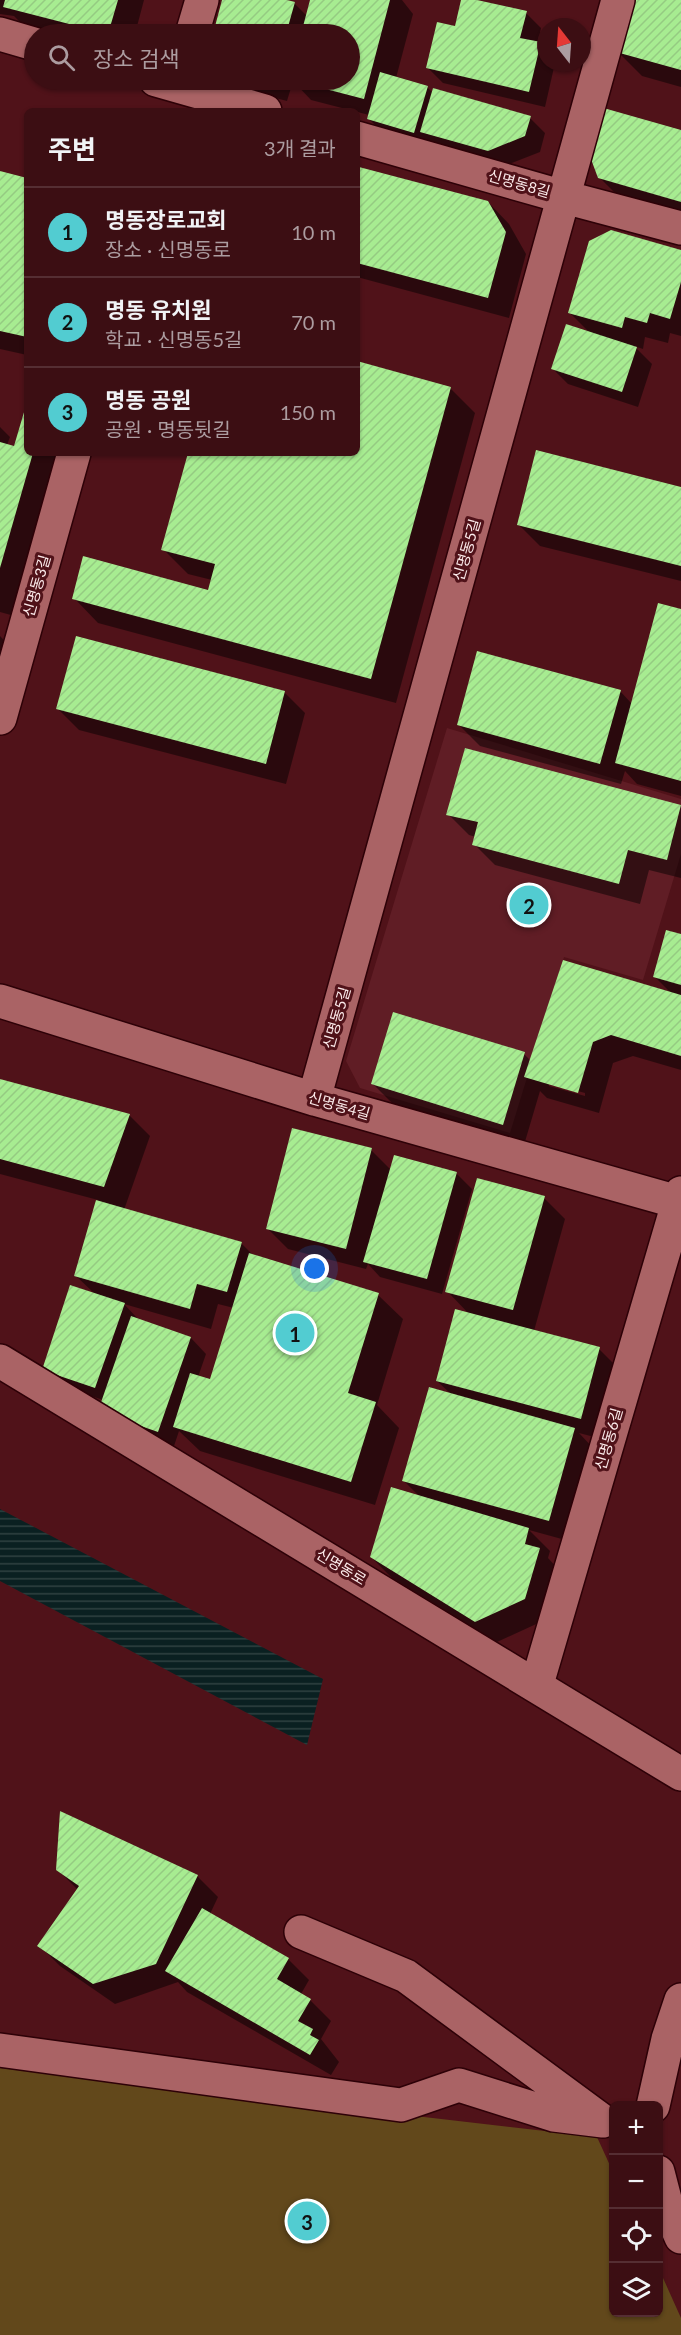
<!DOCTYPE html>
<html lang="ko">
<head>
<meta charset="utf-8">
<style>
  :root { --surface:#3c0e13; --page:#43171c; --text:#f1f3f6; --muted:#ac9ca0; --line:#552e33; --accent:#52ccd1 }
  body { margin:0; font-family:Lato,"Noto Sans KR",sans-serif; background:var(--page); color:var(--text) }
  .controls { position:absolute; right:18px; bottom:18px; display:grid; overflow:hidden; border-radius:9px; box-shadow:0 2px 4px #0004 }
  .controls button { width:54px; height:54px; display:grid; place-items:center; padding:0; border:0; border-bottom:2px solid var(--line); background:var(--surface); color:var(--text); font:30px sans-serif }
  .compass { position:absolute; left:537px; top:18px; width:54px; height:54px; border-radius:50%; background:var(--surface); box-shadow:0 2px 4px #0004; rotate:343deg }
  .you { position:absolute; left:315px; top:1269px; width:21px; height:21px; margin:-15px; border:4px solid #fff; border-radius:50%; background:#1a73e8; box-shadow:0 0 0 9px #1a73e833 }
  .badge { display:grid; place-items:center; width:39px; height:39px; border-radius:50%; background:var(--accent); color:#111; font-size:20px; font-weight:700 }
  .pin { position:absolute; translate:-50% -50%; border:3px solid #fff; box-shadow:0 2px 6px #0006 }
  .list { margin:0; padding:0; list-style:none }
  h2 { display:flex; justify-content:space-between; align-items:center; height:78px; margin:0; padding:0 24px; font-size:26px }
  h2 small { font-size:20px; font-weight:400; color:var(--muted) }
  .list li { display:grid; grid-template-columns:39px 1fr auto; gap:18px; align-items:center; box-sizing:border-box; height:90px; padding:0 24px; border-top:2px solid var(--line) }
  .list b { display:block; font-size:22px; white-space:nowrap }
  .list p { margin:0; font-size:20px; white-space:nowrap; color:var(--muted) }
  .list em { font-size:20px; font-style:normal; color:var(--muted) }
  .icon { flex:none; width:33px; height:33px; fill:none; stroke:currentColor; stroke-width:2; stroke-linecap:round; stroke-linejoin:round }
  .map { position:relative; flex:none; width:681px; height:2335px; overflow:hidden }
  .search { position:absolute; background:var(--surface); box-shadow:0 2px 4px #0004; left:24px; top:24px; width:336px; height:66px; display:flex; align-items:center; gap:15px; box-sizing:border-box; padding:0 21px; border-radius:33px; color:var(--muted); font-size:22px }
  .panel { position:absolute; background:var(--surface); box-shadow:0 2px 4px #0004; left:24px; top:108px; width:336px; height:348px; border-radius:9px }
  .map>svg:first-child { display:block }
  .built { fill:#601d25 }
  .green { fill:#62481b }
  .water { fill:url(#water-rules) }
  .shadow { fill:#0007; fill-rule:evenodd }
  .building { fill:url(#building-hatch) }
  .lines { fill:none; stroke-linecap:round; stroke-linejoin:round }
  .minor-casing { stroke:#2d0107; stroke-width:36 }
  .minor { stroke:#aa6365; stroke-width:33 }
  .labels { text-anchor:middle; stroke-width:6; stroke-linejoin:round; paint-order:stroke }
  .street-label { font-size:15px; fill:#fcebeb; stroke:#501219 }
</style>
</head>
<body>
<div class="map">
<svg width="681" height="2335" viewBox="0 0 681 2335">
  <defs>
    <pattern id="water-rules" width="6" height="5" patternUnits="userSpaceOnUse" patternTransform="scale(1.5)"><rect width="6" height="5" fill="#0a2021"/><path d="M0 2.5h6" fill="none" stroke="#2f4141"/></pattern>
    <pattern id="building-hatch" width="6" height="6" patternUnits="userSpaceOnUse" patternTransform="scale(1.5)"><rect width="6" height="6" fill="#a7ec91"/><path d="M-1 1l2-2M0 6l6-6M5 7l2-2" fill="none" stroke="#95cb82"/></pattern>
  </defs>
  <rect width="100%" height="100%" fill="#501219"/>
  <path class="built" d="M 447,728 L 681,799 L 681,854 L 643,980 L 564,957 L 510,1133 L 360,1088 L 346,1061 Z"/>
  <path class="green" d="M 0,2068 L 597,2137 L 613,2172 L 614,2312 L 658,2312 L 659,2269 L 681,2318 L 681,2335 L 0,2335 Z"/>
  <path class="water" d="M 0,1509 L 323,1679 L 307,1745 L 0,1581 Z"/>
  <path class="shadow" d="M 0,0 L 144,0 L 135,34 L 50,34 L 25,27 L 14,16 L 0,14 Z
    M 224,0 L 282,0 L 295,4 L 307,16 L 311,0 L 402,0 L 413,14 L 396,78 L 427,87 L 433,93 L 530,118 L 545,133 L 540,152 L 504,166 L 437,147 L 431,141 L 429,147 L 384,134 L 368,118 L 369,115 L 311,100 L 293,81 L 287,101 L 221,84 L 217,80 L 350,80 L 350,34 L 214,34 Z
    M 462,0 L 526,13 L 541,28 L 538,43 L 546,49 L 546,63 L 555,63 L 545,107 L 443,83 L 428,68 L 456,28 Z
    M 681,0 L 681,87 L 642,76 L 618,52 Z
    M 681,131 L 681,218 L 624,202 L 599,177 Z
    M 360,169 L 488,202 L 509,224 L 526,254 L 509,318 L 357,277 L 357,179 Z
    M 0,173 L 27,179 L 27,355 L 0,349 Z
    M 681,252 L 681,336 L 670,333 L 668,343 L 645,337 L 643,349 L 634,346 L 652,364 L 638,407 L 568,384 L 553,369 L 591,334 L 570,313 Z
    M 357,363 L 450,388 L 475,413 L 396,703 L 98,623 L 74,598 L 209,592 L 212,580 L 188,574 L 163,549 L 189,453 L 357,453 Z
    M 27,405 L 27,453 L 64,453 L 18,617 L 0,612 L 0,427 L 10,437 L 7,445 L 15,447 Z
    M 681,488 L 681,581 L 540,546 L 519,525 Z
    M 681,611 L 681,796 L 637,784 L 625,771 L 621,784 L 480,746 L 459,725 L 620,691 L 632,704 Z
    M 0,636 L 18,655 L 0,730 Z
    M 284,692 L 305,713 L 286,784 L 79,730 L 58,709 Z
    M 466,749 L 681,806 L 681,878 L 649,870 L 640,904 L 495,865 L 474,844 L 476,837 L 469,835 L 448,814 Z
    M 681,936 L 681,1070 L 633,1056 L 613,1063 L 599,1113 L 547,1098 L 540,1091 L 524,1145 L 394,1105 L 373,1084 L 524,1054 L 531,1061 L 672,994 L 655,977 ZM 549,1083 L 585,1093 L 585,1096 L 549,1086 Z
    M 0,1081 L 129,1115 L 150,1136 L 124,1210 L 241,1243 L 254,1256 L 378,1295 L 403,1319 L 377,1405 L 399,1428 L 375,1505 L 200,1451 L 179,1431 L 174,1446 L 115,1426 L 103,1400 L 59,1385 L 44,1369 L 95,1294 L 76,1276 L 98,1200 L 0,1174 ZM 124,1304 L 211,1329 L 218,1304 L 234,1308 L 211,1381 L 198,1377 L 206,1354 L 191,1338 L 139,1320 Z
    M 371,1150 L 391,1170 L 457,1174 L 472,1189 L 442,1294 L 380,1277 L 368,1264 L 366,1269 L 288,1249 L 267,1228 Z
    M 544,1198 L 565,1219 L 534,1331 L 599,1349 L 620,1370 L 602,1439 L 579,1433 L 595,1450 L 569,1541 L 529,1530 L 550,1551 L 548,1558 L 560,1571 L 545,1620 L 497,1642 L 392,1578 L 371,1557 L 421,1498 L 404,1481 L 452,1395 L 437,1381 L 470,1315 L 447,1291 Z
    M 58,1870 L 197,1876 L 218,1897 L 210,1914 L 288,1959 L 309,1980 L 301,1994 L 310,2000 L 331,2021 L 321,2039 L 339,2062 L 331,2075 L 187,1992 L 178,1982 L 115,2004 L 60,1966 L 39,1945 L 78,1890 Z"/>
  <path class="building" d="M 5,0 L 118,0 L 108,34 L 3,7 Z
    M 222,0 L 287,0 L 295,2 L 286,34 L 213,34 Z
    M 310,0 L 390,0 L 364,99 L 291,80 L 350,80 L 350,34 L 301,34 Z
    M 461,0 L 477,0 L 527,11 L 520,38 L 541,42 L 529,92 L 426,68 L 437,22 L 455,26 Z
    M 631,0 L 681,0 L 681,70 L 616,52 Z
    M 380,72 L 428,86 L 414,133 L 367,119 Z
    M 247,80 L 274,80 L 272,87 Z
    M 433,88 L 531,116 L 525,136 L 488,151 L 420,132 Z
    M 600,107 L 681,130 L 681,202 L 598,178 L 588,151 Z
    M 359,167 L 488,201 L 506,232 L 488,298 L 357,263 Z
    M 0,171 L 27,178 L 27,337 L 0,331 Z
    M 611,230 L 681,250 L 681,282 L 670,319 L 650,313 L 647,323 L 625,317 L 622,328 L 568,313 L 589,241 Z
    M 566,324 L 637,347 L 622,392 L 551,369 Z
    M 357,361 L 451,387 L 371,679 L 72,599 L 83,556 L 208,590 L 215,564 L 161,550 L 188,453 L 357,453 Z
    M 27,402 L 27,453 L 33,453 L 0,568 L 0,442 L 14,446 Z
    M 536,450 L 681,487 L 681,566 L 517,525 Z
    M 658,603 L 681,609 L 681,781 L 615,763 Z
    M 76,636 L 285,691 L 266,764 L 56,709 Z
    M 477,651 L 621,690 L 600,764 L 457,725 Z
    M 465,748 L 681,805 L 667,860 L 628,850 L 619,884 L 472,845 L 478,822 L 446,815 Z
    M 666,930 L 681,934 L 681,985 L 653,977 Z
    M 563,960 L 681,995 L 681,1056 L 611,1035 L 593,1042 L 578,1093 L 524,1077 Z
    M 393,1012 L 525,1052 L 503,1125 L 371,1084 Z
    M 0,1079 L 130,1114 L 104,1187 L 0,1159 Z
    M 292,1128 L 372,1148 L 346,1249 L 266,1229 Z
    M 394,1155 L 457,1172 L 427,1279 L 363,1262 Z
    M 477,1178 L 545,1196 L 513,1310 L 445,1292 Z
    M 96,1200 L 242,1242 L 227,1292 L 197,1284 L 190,1309 L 74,1276 Z
    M 249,1253 L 379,1293 L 348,1393 L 376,1402 L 351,1482 L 173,1427 L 190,1373 L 210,1379 Z
    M 70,1285 L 125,1303 L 95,1388 L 42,1370 Z
    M 455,1309 L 600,1347 L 581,1419 L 436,1381 Z
    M 131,1316 L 191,1337 L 158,1432 L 98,1411 Z
    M 429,1387 L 575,1428 L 549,1521 L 402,1481 Z
    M 391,1487 L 529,1528 L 525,1544 L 540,1548 L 525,1599 L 475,1622 L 370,1557 Z
    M 60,1811 L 198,1875 L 156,1964 L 93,1984 L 37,1946 L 79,1886 L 56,1870 Z
    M 202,1908 L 289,1958 L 277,1979 L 311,1999 L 298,2021 L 313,2029 L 310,2035 L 319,2040 L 310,2055 L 165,1971 Z"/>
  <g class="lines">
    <g class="minor-casing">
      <path id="minor" d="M 0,34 L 34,44
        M 192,34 L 202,0
        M 156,80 L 265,111
        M 357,138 L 564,197 L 681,228
        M 0,718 L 74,453
        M 0,1001 L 314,1099 L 681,1203
        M 314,1099 L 618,0
        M 0,1361 L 681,1774
        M 537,1684 L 681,1193
        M 301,1932 L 406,1976 L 600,2119
        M 0,2050 L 401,2105 L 459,2085 L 554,2115 L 603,2121
        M 653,2106 L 668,2039 L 681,2000
        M 658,2172 L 666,2203 L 681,2237"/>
    </g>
    <use href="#minor" class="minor"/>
  </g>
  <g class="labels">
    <g class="street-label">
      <text transform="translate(519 184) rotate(16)" y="5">신명동8길</text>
      <text transform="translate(467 550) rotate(-74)" y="5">신명동5길</text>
      <text transform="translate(37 586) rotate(-74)" y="5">신명동3길</text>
      <text transform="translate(337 1018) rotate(-74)" y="5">신명동5길</text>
      <text transform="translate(339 1106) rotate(16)" y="5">신명동4길</text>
      <text transform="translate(609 1439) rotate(-74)" y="5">신명동6길</text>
      <text transform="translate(341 1567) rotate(31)" y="5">신명동로</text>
    </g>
  </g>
</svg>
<div class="controls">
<button>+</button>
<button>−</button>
<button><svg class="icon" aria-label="locate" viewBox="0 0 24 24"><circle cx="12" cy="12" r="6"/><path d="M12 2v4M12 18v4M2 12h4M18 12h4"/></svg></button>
<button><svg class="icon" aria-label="layers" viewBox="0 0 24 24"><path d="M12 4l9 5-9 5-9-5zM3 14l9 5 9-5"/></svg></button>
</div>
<svg class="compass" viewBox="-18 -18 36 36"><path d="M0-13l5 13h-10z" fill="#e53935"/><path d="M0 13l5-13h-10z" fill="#ac9ca0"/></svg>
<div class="you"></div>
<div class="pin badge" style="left:295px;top:1333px">1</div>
<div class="pin badge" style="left:529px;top:905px">2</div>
<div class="pin badge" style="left:307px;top:2221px">3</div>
<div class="search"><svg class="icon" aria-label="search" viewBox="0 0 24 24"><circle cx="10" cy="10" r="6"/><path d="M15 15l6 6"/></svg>장소 검색</div>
<section class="panel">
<h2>주변<small>3개 결과</small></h2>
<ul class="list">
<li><span class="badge">1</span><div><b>명동장로교회</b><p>장소 · 신명동로</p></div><em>10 m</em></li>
<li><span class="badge">2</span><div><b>명동 유치원</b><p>학교 · 신명동5길</p></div><em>70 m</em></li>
<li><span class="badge">3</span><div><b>명동 공원</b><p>공원 · 명동뒷길</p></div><em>150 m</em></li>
</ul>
</section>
</div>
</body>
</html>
